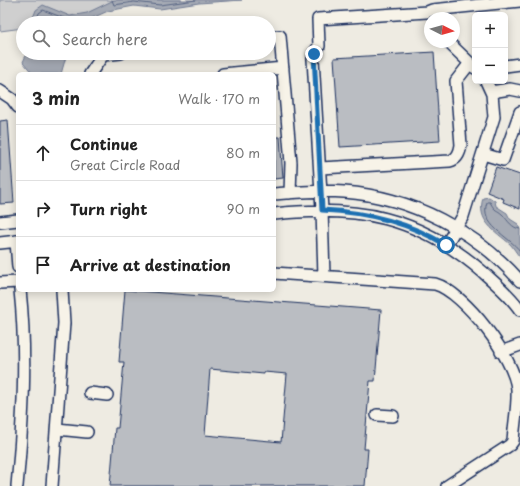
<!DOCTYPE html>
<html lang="en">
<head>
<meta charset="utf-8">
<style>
  :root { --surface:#fff; --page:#f6f6f6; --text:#222; --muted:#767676; --line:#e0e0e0 }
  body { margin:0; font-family:"Playpen Sans",sans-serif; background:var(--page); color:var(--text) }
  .controls { position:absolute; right:12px; top:12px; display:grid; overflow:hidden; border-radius:6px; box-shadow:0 2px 10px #0003 }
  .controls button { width:36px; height:36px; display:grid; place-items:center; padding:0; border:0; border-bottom:1px solid var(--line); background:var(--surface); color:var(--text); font:20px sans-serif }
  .compass { position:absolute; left:424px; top:12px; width:36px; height:36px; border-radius:50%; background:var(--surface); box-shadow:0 2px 10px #0003; rotate:96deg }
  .stop { position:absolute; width:12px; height:12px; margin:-9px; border:3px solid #1f6fb2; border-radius:50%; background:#fff }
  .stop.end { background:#1f6fb2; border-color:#fff; box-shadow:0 1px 4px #0008 }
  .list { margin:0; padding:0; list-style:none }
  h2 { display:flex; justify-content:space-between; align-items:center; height:52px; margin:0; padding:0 16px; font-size:17px }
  h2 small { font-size:13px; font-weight:400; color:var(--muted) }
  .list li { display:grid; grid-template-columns:26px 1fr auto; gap:12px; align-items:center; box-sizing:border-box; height:56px; padding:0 16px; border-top:1px solid var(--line) }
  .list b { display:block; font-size:15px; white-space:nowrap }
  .list p { margin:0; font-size:13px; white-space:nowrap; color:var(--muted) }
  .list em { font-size:13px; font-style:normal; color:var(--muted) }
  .icon { flex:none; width:22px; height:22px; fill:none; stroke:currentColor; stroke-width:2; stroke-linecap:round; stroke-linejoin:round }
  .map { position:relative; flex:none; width:520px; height:486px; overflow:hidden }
  .search { position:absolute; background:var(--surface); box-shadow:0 2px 10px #0003; left:16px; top:16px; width:260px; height:44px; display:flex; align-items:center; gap:10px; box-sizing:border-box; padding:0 14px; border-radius:22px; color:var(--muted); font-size:15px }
  .panel { position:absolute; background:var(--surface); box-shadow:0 2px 10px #0003; left:16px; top:72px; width:260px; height:220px; border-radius:6px }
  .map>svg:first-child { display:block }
  .green { fill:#cfcfcf; stroke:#757f96 }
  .water { fill:#a6abb5; stroke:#6e7992 }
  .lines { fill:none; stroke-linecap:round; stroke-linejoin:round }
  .shore { stroke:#536181; stroke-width:1 }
  .building { fill:#babdc2; stroke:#1b2f5e; fill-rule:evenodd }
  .minor-casing { stroke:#1b2f5e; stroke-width:14 }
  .minor { stroke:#f7f3e8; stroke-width:11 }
  .route { stroke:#1f6fb2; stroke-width:5 }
</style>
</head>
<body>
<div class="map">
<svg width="520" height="486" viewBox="0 0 520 486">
  <rect width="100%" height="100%" fill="#eeebe2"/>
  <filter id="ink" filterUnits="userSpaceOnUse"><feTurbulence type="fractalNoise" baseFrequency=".025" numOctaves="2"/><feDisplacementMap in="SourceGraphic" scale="8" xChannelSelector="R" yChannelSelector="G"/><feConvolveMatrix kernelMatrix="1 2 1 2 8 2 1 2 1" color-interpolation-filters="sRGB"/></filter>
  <g filter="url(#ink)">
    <path class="green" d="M 0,0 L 181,0 L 131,0 L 66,23 L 23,23 L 23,28 L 0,31 Z"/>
    <path class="water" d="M 114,0 L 242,0 L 199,3 L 160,9 L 134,6 L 108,11 L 81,23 L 31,23 L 36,10 L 43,5 L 70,16 L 87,13 Z
      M 27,53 L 67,53 L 61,74 L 33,74 L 23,62 Z
      M 489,197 L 495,201 L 496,206 L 507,213 L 510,219 L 518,224 L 520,230 L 520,257 C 516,253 514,248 510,244 C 495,231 476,221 483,198 Z"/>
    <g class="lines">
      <path class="shore" d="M 112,0 L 114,5 L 134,2 L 160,5 L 196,0
        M 35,23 L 39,13 L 43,10 L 69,20 L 78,19 L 80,23
        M 520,229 C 512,228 508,221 503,215 C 496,208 496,213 490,202 L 487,202 C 479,225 509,236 520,251"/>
    </g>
    <path class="building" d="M 434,52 L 440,141 L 340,147 L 334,58 Z
      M 8,120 L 14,203 L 0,204 L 0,121 Z
      M 274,137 L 280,137 L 283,178 L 274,179 Z
      M 496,167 L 520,175 L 520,209 L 503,202 L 504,199 L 487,192 Z
      M 125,290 L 381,310 L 375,381 L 370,381 L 364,449 L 368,449 L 365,486 L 110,486 L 115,428 L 118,428 L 124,362 L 119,362 ZM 210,369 L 264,374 L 264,372 L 287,374 L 281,442 L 205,435 Z"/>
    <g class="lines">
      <g class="minor-casing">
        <path id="minor" d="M 269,37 L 280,36 L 291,163 L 290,193
          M 448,42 L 475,68
          M 505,66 L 520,64
          M 90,74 L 103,55 L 121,53
          M 223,74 L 283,68
          M 0,91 L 12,99 L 18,107
          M 491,92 L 510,89 L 520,91
          M 483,154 L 503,160 L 520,112
          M 320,168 L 450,161 C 458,159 460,152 461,145 L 456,81 L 470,63
          M 274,194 C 297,192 321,190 344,192 C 412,197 476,231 520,281
          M 274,214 C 357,205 419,216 484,273 C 497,285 510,295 520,310
          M 0,222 L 18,220
          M 16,241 L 18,267
          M 0,243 L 18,241
          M 446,245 L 463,216 L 494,117 L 492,94 L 486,81
          M 274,273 L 435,284 C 464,292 515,359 517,389 C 518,406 514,424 513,441 L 510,445 L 447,486
          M 324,276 L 322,210 L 313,59 L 314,54 L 319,46 L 318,19 L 427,12 L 432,10 L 520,1
          M 0,283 L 18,282
          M 501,352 L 520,345
          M 90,393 L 107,395
          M 377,415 L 393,416
          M 57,429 L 87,432
          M 17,486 C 23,421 27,355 20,290
          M 52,486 L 64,323 L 62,290"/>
      </g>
      <use href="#minor" class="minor"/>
    </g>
  </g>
  <g class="lines" filter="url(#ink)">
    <path class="route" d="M 314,54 L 322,210 C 366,212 408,222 446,245"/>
  </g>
</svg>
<div class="controls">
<button>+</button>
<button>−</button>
</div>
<svg class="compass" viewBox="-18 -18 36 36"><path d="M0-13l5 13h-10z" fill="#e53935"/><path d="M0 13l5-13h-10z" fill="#767676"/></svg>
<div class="stop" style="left:446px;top:245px"></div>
<div class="stop end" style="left:314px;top:54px"></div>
<div class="search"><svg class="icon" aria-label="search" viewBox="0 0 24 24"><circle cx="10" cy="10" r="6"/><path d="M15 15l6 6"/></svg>Search here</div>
<section class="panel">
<h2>3 min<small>Walk · 170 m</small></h2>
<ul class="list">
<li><svg class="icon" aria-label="ahead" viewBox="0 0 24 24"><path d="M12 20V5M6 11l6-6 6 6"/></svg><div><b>Continue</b><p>Great Circle Road</p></div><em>80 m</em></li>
<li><svg class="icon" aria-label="right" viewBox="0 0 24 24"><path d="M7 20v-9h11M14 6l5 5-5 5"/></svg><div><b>Turn right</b></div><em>90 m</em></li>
<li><svg class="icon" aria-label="arrive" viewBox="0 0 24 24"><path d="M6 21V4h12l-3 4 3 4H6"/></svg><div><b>Arrive at destination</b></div></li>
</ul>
</section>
</div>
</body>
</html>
